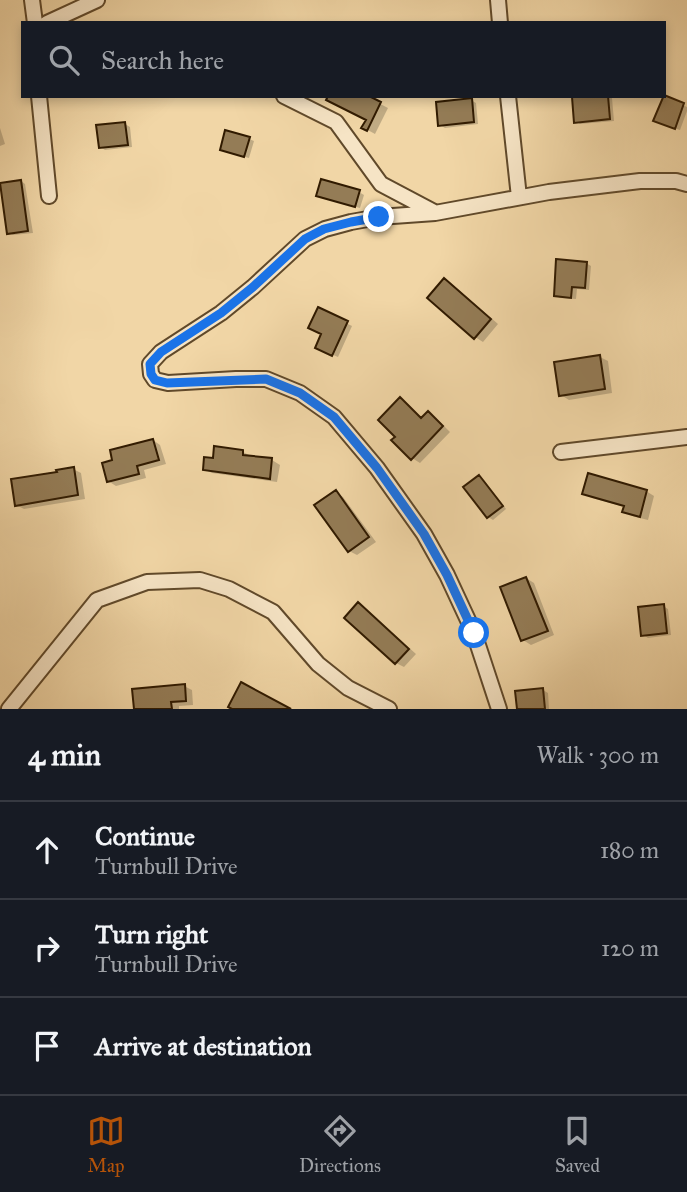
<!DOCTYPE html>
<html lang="en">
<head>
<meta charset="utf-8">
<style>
  :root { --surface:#171b24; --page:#242831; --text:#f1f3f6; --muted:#9ea1a6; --line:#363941; --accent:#b45309 }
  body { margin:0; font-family:"IM FELL Great Primer",serif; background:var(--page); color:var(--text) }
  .stop { position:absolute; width:21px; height:21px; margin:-16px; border:5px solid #1a73e8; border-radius:50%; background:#fff }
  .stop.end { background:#1a73e8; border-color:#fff; box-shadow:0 2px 7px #0008 }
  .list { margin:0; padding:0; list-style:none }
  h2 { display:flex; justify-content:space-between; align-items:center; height:91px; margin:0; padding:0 28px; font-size:30px }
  h2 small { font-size:23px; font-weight:400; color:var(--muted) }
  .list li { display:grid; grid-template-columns:46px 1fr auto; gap:21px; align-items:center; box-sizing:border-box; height:98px; padding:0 28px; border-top:2px solid var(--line) }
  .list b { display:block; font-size:26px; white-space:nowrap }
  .list p { margin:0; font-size:23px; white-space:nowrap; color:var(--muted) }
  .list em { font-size:23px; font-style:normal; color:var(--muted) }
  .icon { flex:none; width:38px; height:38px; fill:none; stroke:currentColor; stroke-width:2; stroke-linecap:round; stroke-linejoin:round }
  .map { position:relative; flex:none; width:687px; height:709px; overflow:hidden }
  .search { position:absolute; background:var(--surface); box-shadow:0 4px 10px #0003; left:21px; right:21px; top:21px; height:77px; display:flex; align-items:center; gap:18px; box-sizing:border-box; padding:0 24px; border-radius:0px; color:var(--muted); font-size:26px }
  .sheet { height:385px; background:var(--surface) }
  nav { display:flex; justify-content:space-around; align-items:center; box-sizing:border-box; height:98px; border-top:2px solid var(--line); background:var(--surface); font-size:19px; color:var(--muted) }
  nav a { display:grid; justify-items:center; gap:4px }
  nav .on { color:var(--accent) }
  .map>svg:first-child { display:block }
  .shadow { fill:#0003 }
  .building { fill:#947c56; stroke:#301a00; stroke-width:2 }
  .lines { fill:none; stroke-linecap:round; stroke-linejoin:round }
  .minor-casing { stroke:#60492a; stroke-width:18 }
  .minor { stroke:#f6e4c5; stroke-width:14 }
  .route { stroke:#1a73e8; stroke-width:9 }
</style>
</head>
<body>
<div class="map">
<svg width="687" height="709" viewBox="0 0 687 709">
  <rect width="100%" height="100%" fill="#f1d6a6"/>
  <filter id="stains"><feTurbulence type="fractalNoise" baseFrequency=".00286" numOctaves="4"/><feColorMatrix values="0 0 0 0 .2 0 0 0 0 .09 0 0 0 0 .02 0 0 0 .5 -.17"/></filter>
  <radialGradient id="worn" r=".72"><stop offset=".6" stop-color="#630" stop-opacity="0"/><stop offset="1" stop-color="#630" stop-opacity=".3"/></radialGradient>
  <path class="shadow" d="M 365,96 L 388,108 L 375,134 L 364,128 L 368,120 Z
    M 601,96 L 609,96 L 612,98 L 614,121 L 580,124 L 576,121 Z
    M 664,97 L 687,107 L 687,111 L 680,130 L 660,123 Z
    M 471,100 L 476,103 L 478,124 L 445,128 L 440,125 Z
    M 125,124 L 130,127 L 132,147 L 105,150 L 100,147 Z
    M 0,128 L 5,144 L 0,146 Z
    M 249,139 L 254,141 L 249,158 L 227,152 Z
    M 21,181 L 25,184 L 33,233 L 13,235 L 8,233 Z
    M 359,192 L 364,195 L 360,208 L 323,198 Z
    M 586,263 L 591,266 L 589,290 L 577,289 L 576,299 L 560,298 L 555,295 Z
    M 445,280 L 453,285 L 498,324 L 483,342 L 475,337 Z
    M 318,310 L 352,326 L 338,357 L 322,350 L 323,334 Z
    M 600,357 L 608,361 L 612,393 L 569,400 L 561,395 Z
    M 400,399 L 408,404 L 423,419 L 428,413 L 436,418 L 450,432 L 420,463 L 412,458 L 397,437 Z
    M 153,440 L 160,445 L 166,464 L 144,470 L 146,478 L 116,486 L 108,481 Z
    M 243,452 L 251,456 L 272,460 L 280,465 L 277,482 L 212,473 L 204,469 L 214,460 Z
    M 73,469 L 81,473 L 85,499 L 24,509 L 16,505 L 59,473 Z
    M 479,477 L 484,480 L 506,509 L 493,520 L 488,517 Z
    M 646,491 L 654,496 L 648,520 L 632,516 L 624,511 L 625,507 L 592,498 L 584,494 Z
    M 336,492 L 343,497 L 376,542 L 357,555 L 349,551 Z
    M 526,578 L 534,583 L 554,635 L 531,645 L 523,640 Z
    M 359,605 L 366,609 L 416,654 L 404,667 L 396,663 L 347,618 Z
    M 663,606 L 668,609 L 671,635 L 648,638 L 643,635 Z
    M 184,686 L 192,690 L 193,705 L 179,706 L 179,709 L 135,709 Z
    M 543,690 L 548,693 L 549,709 L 519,709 Z"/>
  <path class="building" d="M 664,95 L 684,103 L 675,129 L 653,121 Z
    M 328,96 L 369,96 L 381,102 L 367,131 L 361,128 L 366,120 L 326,100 Z
    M 583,96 L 608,96 L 610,119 L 574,123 L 572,97 Z
    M 472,98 L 474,122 L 438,126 L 436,102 Z
    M 125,122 L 128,145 L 99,148 L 96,125 Z
    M 225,130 L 250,137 L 244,157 L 220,150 Z
    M 321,179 L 360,190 L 355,207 L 316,196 Z
    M 21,180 L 28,231 L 7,234 L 0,183 Z
    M 556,259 L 587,262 L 585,288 L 572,287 L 571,298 L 554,296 Z
    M 444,278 L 491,319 L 474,339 L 427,298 Z
    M 318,307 L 348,321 L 332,356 L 315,348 L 321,334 L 308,328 Z
    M 600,355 L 605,389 L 559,396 L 554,362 Z
    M 400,397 L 421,418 L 428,411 L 443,426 L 411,460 L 391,440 L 395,437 L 378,420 Z
    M 153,439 L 159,460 L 137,466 L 139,474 L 107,482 L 102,463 L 112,460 L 110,450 Z
    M 214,446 L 243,450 L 243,455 L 272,458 L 270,479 L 203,470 L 204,457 L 213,458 Z
    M 74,467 L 78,495 L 15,506 L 11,479 L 57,472 L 56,470 Z
    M 588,473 L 647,490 L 640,517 L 622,512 L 624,506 L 582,494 Z
    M 479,475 L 503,506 L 487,518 L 463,487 Z
    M 336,490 L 369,537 L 348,552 L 314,505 Z
    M 526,577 L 548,631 L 521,641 L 500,587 Z
    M 358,602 L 409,649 L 395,664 L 344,618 Z
    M 664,604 L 667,633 L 641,636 L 638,607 Z
    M 241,682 L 291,709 L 232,709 L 228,707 Z
    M 185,684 L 186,701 L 171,702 L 172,709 L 134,709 L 132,689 Z
    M 543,688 L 545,709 L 517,709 L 515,691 Z"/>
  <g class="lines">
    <g class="minor-casing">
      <path id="minor" d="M 32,0 L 35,23
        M 498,0 L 500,23
        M 47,23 L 97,0
        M 39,96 L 49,196
        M 284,96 L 336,122 L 381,184 L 434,212
        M 508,96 L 519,197
        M 561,452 L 687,437
        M 9,709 L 97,600 L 147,582 L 200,580 L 229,589 L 273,612 L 318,664 L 348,688 L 389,709
        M 499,709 L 474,633 L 447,575 L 424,534 L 377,468 L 334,417 L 300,393 L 266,379 L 236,379 L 168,383 L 155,380 L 151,374 L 150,364 L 161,352 L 221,313 L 253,287 L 305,239 L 325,229 L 351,222 L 379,217 L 435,213 L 549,192 L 640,181 L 676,181 L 687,184"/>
    </g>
    <use href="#minor" class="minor"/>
  </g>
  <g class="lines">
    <path class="route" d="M 379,217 L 351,222 L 324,229 L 305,239 L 253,287 L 221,313 L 161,352 L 150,364 L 151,374 L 155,380 L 167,383 L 266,379 L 300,393 L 334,417 L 377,468 L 424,534 L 447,575 L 474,633"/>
  </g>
  <rect width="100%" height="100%" filter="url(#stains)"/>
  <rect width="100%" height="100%" fill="url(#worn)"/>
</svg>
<div class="stop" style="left:474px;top:633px"></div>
<div class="stop end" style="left:379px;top:217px"></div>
<div class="search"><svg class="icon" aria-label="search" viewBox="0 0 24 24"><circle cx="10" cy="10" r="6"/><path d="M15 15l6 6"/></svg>Search here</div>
</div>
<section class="sheet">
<h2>4 min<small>Walk · 300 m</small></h2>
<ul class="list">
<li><svg class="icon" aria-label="ahead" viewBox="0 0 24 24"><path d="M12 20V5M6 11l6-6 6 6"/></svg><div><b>Continue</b><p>Turnbull Drive</p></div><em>180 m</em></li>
<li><svg class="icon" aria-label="right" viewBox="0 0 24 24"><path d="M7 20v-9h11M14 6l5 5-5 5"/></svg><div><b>Turn right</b><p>Turnbull Drive</p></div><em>120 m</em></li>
<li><svg class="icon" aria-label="arrive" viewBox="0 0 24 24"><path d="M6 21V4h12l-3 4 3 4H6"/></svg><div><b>Arrive at destination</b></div></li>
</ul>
</section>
<nav>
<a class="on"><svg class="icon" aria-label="map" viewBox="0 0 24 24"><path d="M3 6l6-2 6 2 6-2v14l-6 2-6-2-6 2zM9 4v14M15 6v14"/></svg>Map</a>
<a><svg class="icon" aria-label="directions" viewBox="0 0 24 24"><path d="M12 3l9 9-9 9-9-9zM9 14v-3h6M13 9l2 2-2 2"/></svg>Directions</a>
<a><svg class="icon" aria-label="saved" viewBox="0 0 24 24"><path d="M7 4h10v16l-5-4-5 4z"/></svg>Saved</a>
</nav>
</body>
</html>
